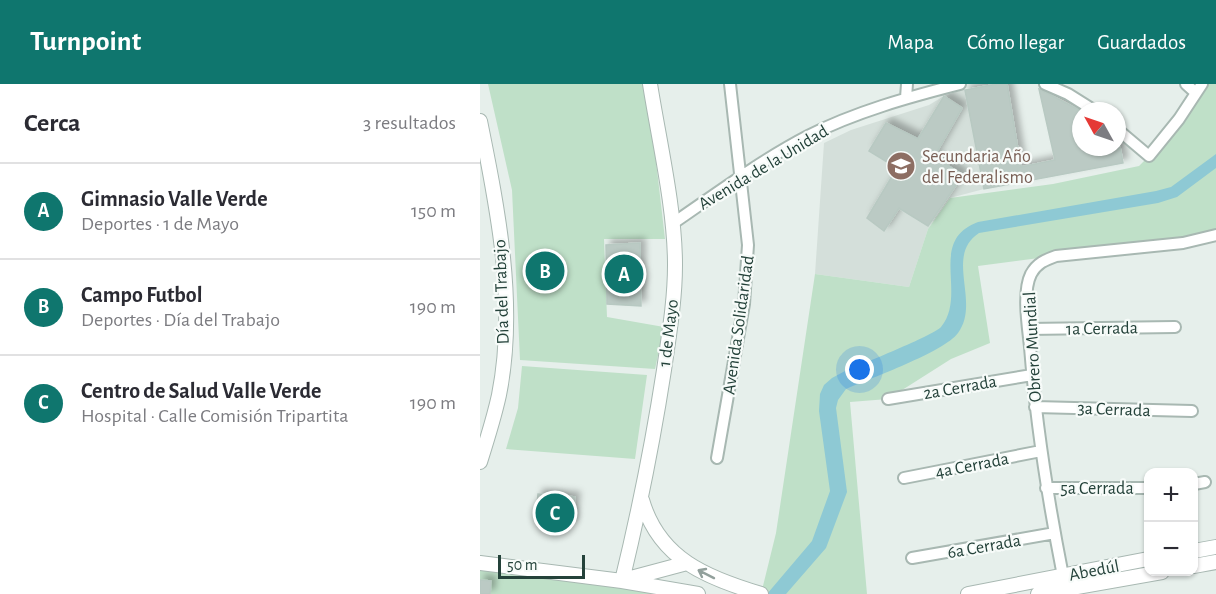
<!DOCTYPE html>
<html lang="es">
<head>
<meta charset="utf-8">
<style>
  :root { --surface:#fff; --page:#f2f2f3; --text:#2b2b33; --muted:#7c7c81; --line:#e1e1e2; --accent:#0f766e }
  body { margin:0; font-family:"Alegreya Sans",sans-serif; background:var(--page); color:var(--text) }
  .controls { position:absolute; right:18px; bottom:18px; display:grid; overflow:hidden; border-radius:12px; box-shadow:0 2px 4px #0004 }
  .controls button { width:54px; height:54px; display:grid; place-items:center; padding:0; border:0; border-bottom:2px solid var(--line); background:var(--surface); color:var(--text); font:30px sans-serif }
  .compass { position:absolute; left:592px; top:18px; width:54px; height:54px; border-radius:50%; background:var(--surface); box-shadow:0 2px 4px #0004; rotate:310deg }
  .scale { position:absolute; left:18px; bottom:15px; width:87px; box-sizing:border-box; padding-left:6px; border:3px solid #24423a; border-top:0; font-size:16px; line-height:21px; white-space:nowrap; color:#24423a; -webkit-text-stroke:4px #f7fbf9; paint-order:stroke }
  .you { position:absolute; left:380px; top:286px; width:21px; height:21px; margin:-15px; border:4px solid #fff; border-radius:50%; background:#1a73e8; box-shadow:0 0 0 9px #1a73e833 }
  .badge { display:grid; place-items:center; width:39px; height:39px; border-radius:50%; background:var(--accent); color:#fff; font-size:20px; font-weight:700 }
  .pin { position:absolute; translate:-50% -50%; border:3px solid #fff; box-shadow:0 2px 6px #0006 }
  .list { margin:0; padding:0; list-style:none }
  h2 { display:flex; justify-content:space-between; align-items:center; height:78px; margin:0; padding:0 24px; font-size:26px }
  h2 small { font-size:20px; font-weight:400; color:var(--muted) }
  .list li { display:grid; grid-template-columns:39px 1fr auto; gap:18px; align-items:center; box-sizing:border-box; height:96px; padding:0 24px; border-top:2px solid var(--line) }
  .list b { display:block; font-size:22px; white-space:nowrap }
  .list p { margin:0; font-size:20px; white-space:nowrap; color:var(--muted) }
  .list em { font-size:20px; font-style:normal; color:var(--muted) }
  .map { position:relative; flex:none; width:736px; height:510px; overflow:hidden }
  header { display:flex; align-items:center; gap:36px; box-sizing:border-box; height:84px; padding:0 30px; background:var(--accent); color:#fff }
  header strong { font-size:28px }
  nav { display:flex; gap:33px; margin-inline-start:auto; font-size:21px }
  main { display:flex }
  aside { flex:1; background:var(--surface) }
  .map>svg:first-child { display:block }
  .built { fill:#d4dfda }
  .green { fill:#bfe0c8 }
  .water { fill:#8ec9d4 }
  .building { fill:#bbcac4; stroke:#b8c9c2; stroke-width:1.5; filter:url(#shadow) }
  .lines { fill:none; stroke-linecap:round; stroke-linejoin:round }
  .minor-casing { stroke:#a8b8b2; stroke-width:14 }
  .tertiary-casing { stroke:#a8b8b2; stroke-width:16 }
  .minor { stroke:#fff; stroke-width:10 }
  .tertiary { stroke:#fff; stroke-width:14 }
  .oneway { stroke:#92a09c }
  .labels { text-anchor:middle; stroke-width:4.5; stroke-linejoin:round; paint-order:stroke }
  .education-label { font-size:18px; fill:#785e54; stroke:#f7fbf9; text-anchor:start }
  .street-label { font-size:18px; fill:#24423a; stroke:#f7fbf9 }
</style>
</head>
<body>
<header>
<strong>Turnpoint</strong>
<nav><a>Mapa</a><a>Cómo llegar</a><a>Guardados</a></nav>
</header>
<main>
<aside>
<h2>Cerca<small>3 resultados</small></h2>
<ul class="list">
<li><span class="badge">A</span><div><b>Gimnasio Valle Verde</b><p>Deportes · 1 de Mayo</p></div><em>150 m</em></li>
<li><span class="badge">B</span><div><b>Campo Futbol</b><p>Deportes · Día del Trabajo</p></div><em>190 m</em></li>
<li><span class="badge">C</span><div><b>Centro de Salud Valle Verde</b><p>Hospital · Calle Comisión Tripartita</p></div><em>190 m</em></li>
</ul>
</aside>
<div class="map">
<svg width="736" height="510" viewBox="0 0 736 510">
  <defs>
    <filter id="shadow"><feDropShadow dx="5" dy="-5" stdDeviation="3" flood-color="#0004"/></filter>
  </defs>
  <rect width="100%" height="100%" fill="#e6efeb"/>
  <path class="built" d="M 485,5 L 504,105 L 470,114 L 448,145 L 429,203 L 335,190 L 344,59 L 371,46 L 449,21 L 464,12 Z"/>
  <path class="green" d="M 8,0 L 167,0 L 185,155 L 124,155 L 127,233 L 184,243 L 175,285 L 40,276 L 32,106 Z
    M 721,0 L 736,0 L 736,151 L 498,182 L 510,259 L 471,275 L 408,315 L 370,318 L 387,510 L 281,510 L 296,449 L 335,190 L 429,203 L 448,145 L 470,114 L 573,100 L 659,82 L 669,72 Z
    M 42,282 L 167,291 L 155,375 L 26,365 L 38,324 Z
    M 0,479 L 218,510 L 0,510 Z"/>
  <path class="water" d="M 736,70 L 736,84 L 697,113 L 678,119 L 499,149 C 464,172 501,218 478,249 C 464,268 391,294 366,305 L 358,316 L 356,324 L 367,408 L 346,464 L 306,510 L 287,510 L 332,457 L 350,407 L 339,327 L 340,310 L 344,301 L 352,294 L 365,287 C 382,280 452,252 461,243 C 488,210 447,157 498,138 L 676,107 L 691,103 Z"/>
  <path class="building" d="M 517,0 L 527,0 L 541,83 L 575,76 L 559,5 L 601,27 L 601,63 L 640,63 L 643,79 L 504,105 L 485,6 Z
    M 464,12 L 482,24 L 454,73 L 483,91 L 448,142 L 419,124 L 404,147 L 387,134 L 417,84 L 389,67 L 406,39 L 438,55 Z
    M 160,159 L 161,222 L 127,220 L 126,161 Z
    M 58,410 L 95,413 L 92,441 L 55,437 Z
    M 0,496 L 11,497 L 10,510 L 0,510 Z"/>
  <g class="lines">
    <g class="minor-casing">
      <path id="minor" d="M 565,0 L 588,10 L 615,27
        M 706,0 L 716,9
        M 426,14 L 427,0
        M 637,45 L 669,72 L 699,35 L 722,0
        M 192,140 C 236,110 280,77 328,52 C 375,28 429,13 480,0
        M 548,245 L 695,243
        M 408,315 L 552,291
        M 555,323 L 712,327
        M 237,374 L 264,220 L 268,161 L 250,0
        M 424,394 L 561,367
        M 714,400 L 725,398
        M 566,404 L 668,404
        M 432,474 L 575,449
        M 583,492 C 568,416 556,340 550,263 C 548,243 542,208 551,190 C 557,179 565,176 576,172 L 703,159 L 736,151"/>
    </g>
    <g class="tertiary-casing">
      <path id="tertiary" d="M 0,37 C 18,126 37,221 19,311 C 14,334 7,356 0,378
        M 162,416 C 179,475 227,494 281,510
        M 714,467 L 736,463
        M 0,479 L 142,497 L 218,510
        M 714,482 L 736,478
        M 147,495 L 207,479
        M 142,497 C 159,427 173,357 184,286 C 189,251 195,216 195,181 C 195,124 179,57 170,0
        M 488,510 L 668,475
        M 558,510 L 682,488"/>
    </g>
    <use href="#minor" class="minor"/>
    <use href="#tertiary" class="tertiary"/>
  </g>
  <defs><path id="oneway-shaft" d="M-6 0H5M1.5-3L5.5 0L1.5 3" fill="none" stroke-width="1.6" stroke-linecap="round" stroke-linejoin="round" transform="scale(1.5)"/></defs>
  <use class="oneway" href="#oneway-shaft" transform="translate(226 490) rotate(-153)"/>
  <defs>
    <g id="school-disc" transform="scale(1.5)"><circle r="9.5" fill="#8d6e63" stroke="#f7fbf9"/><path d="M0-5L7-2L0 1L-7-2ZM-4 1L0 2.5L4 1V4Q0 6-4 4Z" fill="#fff"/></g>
  </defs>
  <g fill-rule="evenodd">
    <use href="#school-disc" x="421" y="82"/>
  </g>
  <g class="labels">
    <g class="education-label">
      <text x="442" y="78">Secundaria Año<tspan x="442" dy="21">del Federalismo</tspan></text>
    </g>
    <g class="street-label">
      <text transform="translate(283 83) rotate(-31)" y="6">Avenida de la Unidad</text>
      <text transform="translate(21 208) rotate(-92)" y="6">Día del Trabajo</text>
      <text transform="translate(258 241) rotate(-82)" y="6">Avenida Solidaridad</text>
      <text transform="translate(622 244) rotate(-1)" y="6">1a Cerrada</text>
      <text transform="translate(188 249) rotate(-83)" y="6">1 de Mayo</text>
      <text transform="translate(552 263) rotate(-93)" y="6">Obrero Mundial</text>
      <text transform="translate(480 303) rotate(-10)" y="6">2a Cerrada</text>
      <text transform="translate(634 325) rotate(2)" y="6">3a Cerrada</text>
      <text transform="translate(492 381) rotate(-11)" y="6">4a Cerrada</text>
      <text x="617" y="410">5a Cerrada</text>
      <text transform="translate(504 462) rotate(-10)" y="6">6a Cerrada</text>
      <text transform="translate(614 486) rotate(-11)" y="6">Abedúl</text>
    </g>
  </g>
</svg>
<div class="controls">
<button>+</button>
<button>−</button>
</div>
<svg class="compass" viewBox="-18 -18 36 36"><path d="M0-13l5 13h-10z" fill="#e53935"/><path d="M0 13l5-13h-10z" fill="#7c7c81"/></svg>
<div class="scale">50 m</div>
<div class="you"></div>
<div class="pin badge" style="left:144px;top:190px">A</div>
<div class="pin badge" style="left:65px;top:187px">B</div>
<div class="pin badge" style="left:75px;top:429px">C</div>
</div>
</main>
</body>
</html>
